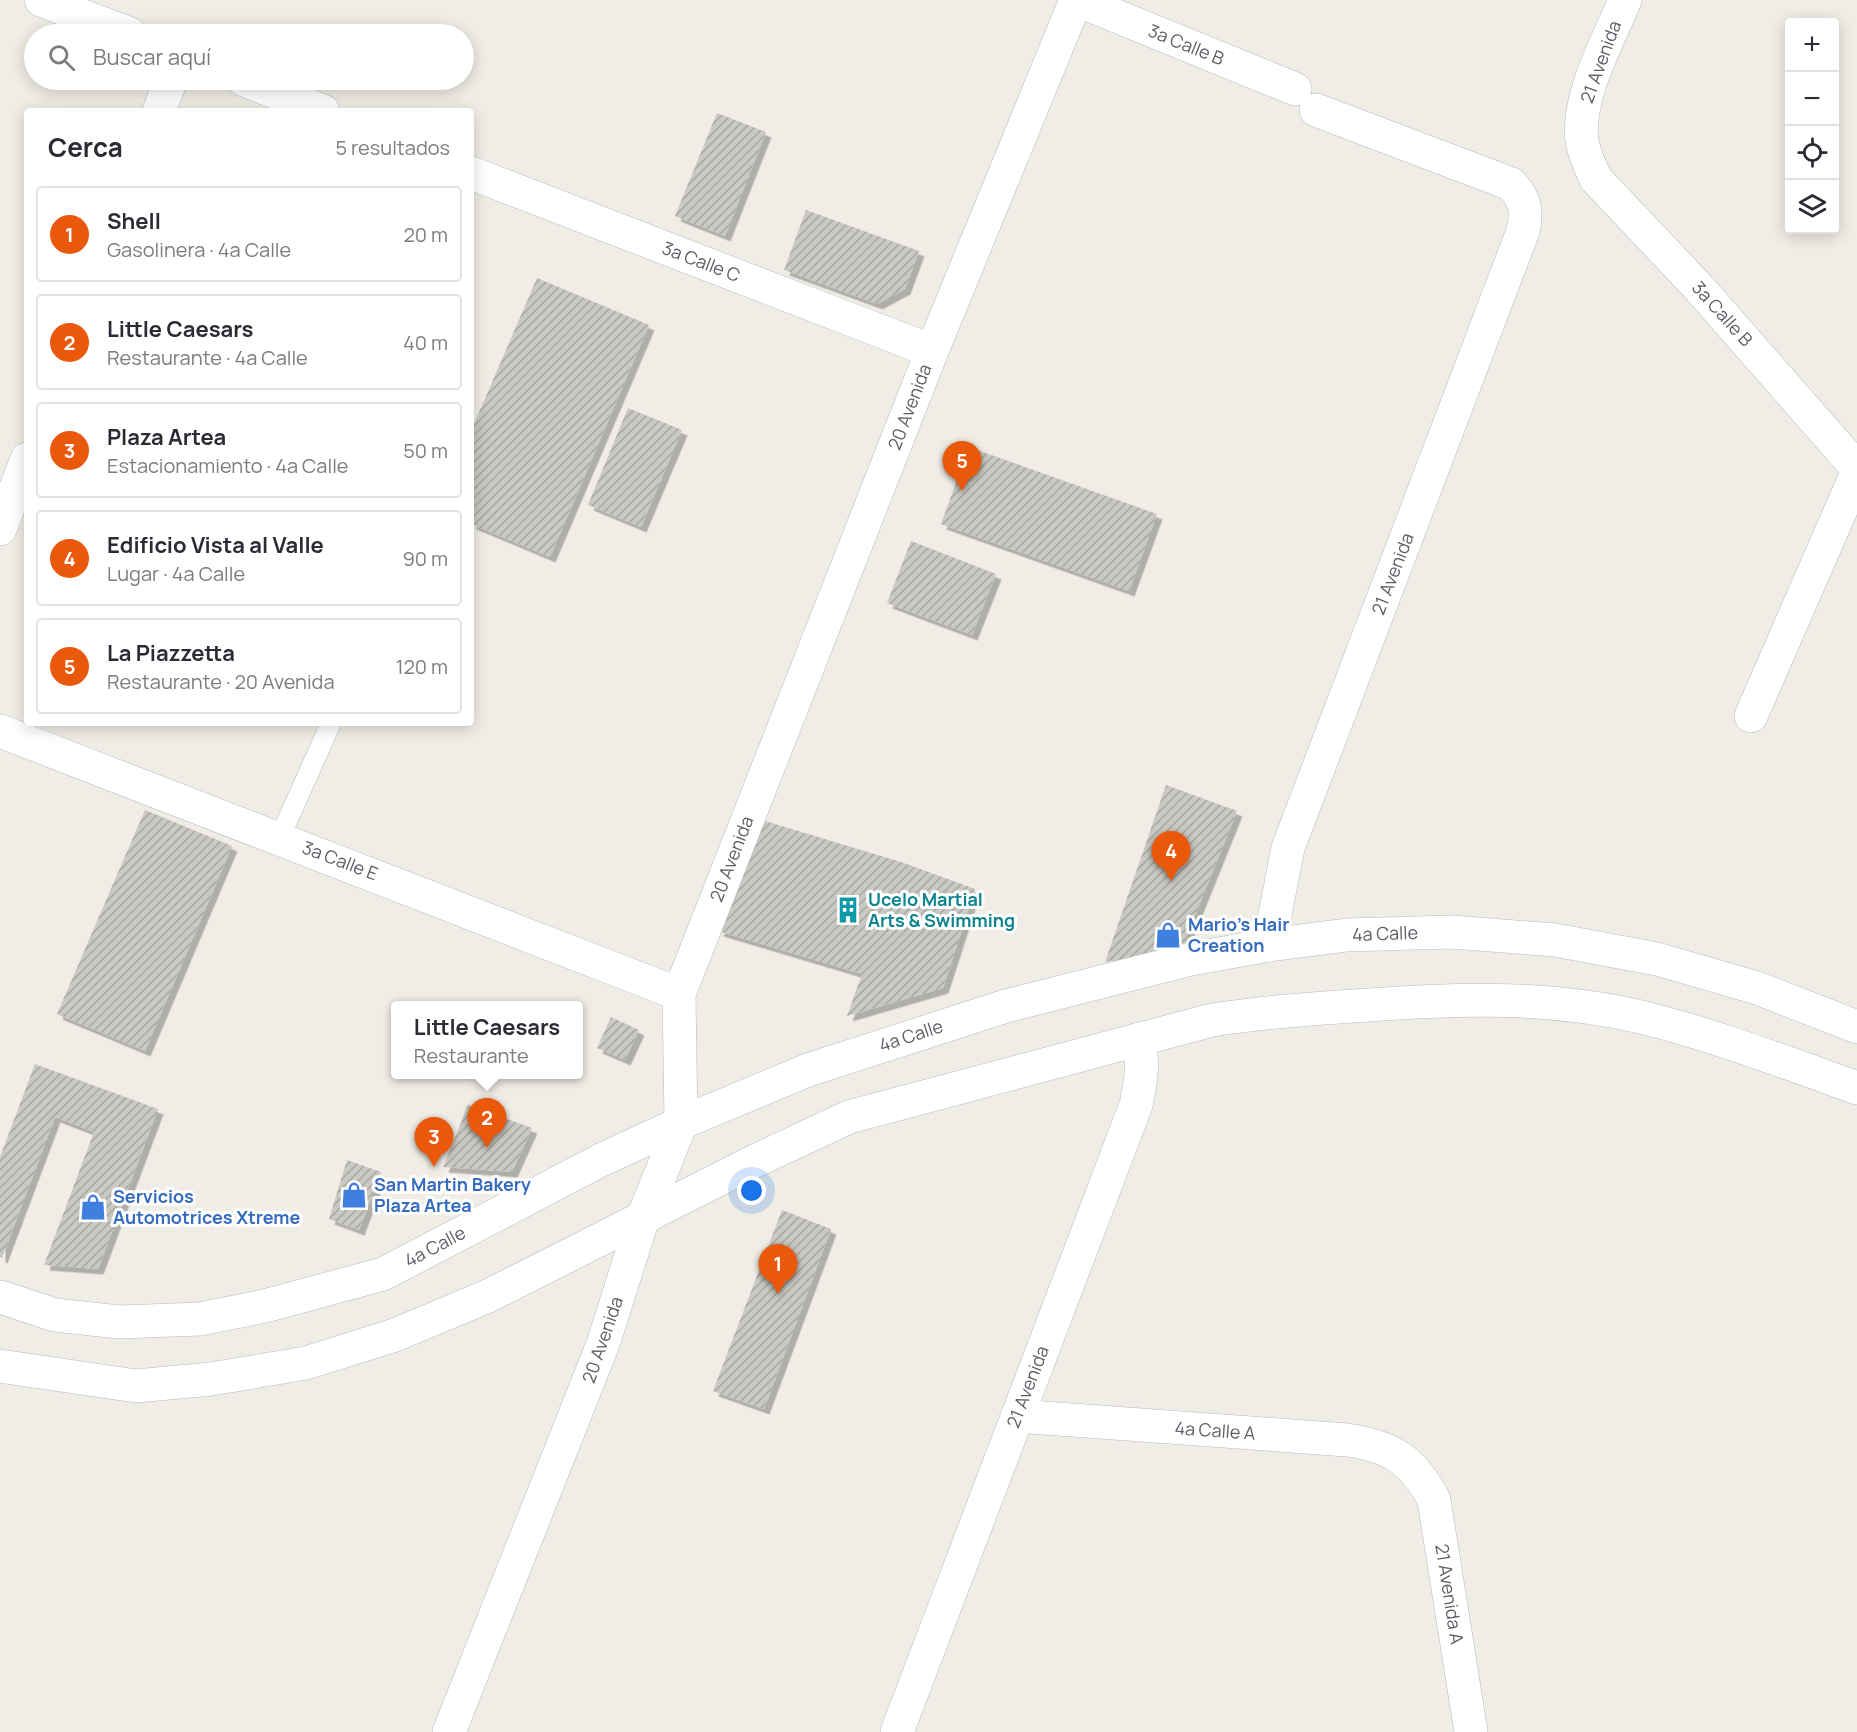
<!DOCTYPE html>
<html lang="es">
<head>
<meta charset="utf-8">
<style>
  :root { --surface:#fff; --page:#f7f7f7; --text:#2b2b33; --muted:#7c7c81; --line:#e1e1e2; --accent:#ea580c }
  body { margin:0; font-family:Manrope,sans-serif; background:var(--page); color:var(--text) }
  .controls { position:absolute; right:18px; top:18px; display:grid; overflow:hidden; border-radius:6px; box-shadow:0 3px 15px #0003 }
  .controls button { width:54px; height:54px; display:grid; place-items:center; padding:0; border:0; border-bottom:2px solid var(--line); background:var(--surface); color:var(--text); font:30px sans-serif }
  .you { position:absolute; left:752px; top:1191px; width:21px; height:21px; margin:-15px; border:4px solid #fff; border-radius:50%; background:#1a73e8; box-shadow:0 0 0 9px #1a73e833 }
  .badge { display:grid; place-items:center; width:39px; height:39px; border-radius:50%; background:var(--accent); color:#fff; font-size:20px; font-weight:700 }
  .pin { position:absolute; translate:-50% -50px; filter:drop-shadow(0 2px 3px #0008) }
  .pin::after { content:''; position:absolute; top:32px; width:21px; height:18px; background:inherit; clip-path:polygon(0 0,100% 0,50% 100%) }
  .popup { position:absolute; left:391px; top:1001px; width:192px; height:78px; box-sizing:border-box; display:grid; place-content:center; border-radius:6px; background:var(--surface); filter:drop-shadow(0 2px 4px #0005); font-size:20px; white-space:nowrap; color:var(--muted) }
  .popup b { font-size:22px; color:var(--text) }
  .popup::after { content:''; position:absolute; left:50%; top:100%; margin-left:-12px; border:12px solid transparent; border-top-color:var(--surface) }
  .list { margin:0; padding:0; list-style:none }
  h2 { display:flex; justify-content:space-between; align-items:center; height:78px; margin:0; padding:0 24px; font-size:26px }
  h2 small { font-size:20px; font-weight:400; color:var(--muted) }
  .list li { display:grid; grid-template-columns:39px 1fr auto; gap:18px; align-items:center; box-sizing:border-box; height:96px; margin:0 12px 12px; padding:0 12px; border:2px solid var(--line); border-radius:6px }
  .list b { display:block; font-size:22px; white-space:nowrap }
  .list p { margin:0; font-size:20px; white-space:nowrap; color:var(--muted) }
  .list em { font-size:20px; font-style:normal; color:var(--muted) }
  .icon { flex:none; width:33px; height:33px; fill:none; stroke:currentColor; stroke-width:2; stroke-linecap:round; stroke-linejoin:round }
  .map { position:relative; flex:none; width:1857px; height:1732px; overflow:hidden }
  .search { position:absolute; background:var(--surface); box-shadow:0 3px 15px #0003; left:24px; top:24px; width:450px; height:66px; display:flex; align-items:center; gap:15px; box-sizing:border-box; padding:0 21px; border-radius:33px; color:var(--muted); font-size:22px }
  .panel { position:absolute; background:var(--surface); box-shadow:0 3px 15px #0003; left:24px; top:108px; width:450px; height:618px; border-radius:6px }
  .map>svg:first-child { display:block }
  .building { fill:url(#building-hatch); filter:url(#shadow) }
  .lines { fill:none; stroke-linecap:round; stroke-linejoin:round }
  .lane-casing { stroke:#b7babf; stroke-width:21 }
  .street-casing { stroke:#b7babf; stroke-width:34 }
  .secondary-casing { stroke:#b8bbc1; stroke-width:34 }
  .lane { stroke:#fff; stroke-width:20 }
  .street { stroke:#fff; stroke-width:33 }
  .secondary { stroke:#fff; stroke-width:33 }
  .labels { text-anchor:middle; stroke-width:6; stroke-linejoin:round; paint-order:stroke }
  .street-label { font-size:18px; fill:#5c6066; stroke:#fff }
  .culture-label { font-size:18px; font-weight:bold; fill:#0d838f; stroke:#fff; text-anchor:start }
  .shop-label { font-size:18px; font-weight:bold; fill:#366cbe; stroke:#fff; text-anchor:start }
</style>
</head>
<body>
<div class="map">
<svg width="1857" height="1732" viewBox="0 0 1857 1732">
  <defs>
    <pattern id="building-hatch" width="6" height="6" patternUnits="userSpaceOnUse" patternTransform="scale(1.5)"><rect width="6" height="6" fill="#cac8c2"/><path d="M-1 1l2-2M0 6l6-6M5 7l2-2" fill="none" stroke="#a7a6a1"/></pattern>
    <filter id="shadow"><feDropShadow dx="5.5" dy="5.5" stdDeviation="0" flood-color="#0004"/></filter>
  </defs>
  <rect width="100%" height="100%" fill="#efede5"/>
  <path class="building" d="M 717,113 L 766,132 L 725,236 L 675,216 Z
    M 806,210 L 919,251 L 905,289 L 877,304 L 784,270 Z
    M 537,278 L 649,325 L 550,557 L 471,524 L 471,431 Z
    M 628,408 L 682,430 L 641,527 L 588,505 Z
    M 969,447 L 1157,514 L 1129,591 L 941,524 Z
    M 911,541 L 996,574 L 972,635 L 887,603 Z
    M 1166,785 L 1237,811 L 1181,950 L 1105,962 Z
    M 145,810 L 232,846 L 145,1051 L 57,1014 Z
    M 765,821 L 901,862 L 975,889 L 943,988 L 847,1016 L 862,974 L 718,931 Z
    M 611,1017 L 639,1030 L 625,1060 L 597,1048 Z
    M 35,1064 L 158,1109 L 98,1269 L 44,1265 L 94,1132 L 55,1117 L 2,1258 L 0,1257 L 0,1157 Z
    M 468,1105 L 532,1128 L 512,1172 L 443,1167 Z
    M 347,1160 L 381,1172 L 359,1230 L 329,1219 Z
    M 782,1210 L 831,1229 L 764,1409 L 713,1391 Z"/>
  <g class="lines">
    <g class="lane-casing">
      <path id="lane" d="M 280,837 L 331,723"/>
    </g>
    <g class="street-casing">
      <path id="street" d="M 41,0 L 130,34
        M 1077,0 L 1295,89
        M 1625,0 C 1609,39 1576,98 1582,140 C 1584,154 1590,167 1596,179 L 1700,289 L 1857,468
        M 244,80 L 323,111
        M 159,111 L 171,80
        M 471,173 L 932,351
        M 0,529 L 27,459
        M 1751,716 L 1857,473
        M 0,731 L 679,994
        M 1269,945 L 1288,848 L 1523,231 C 1528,212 1525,198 1511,184 L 1316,110
        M 1017,1416 L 1347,1440 C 1391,1446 1413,1460 1434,1500 L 1471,1732
        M 449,1732 L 603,1344 L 643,1218 L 681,1123 L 679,994 L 932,351 L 1076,0
        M 897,1732 L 1136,1105 C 1141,1082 1144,1062 1139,1039"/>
    </g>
    <g class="secondary-casing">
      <path id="secondary" d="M 0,1297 L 55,1315 L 119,1322 L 200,1319 L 265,1306 L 383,1274 L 601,1160 L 681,1123 L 808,1070 L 1006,1006 L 1191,959 L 1269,945 L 1347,935 L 1451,932 L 1555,940 L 1657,959 L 1757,988 L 1857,1027
        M 0,1366 L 136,1386 L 211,1379 L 306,1363 L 395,1335 L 488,1296 L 755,1161 L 849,1117 L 1212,1020 C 1264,1012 1317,1008 1370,1005 C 1462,998 1555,996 1645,1018 C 1717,1036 1787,1063 1857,1088"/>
    </g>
    <use href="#lane" class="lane"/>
    <use href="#street" class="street"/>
    <use href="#secondary" class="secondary"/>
  </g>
  <defs>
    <g id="building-bare" transform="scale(2.07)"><path d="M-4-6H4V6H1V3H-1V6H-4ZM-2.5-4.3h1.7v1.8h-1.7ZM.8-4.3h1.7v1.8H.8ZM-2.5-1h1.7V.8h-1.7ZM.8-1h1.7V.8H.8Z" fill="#0f9aa8" stroke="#fff" stroke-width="2.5" paint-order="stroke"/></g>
    <g id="shop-bare" transform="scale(2.07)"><path d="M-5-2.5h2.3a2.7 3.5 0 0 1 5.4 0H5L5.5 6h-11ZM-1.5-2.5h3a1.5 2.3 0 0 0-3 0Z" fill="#3f7fe0" stroke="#fff" stroke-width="2.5" paint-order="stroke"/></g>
  </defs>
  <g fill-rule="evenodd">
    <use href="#building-bare" x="848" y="910"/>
    <use href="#shop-bare" x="1168" y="935"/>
    <use href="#shop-bare" x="354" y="1195"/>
    <use href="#shop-bare" x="93" y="1207"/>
  </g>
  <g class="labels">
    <g class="street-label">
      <text transform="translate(1186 45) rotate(22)" y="6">3a Calle B</text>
      <text transform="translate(1601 62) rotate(-70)" y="6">21 Avenida</text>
      <text transform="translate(701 262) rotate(21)" y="6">3a Calle C</text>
      <text transform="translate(1722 314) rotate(48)" y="6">3a Calle B</text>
      <text transform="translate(910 407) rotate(-69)" y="6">20 Avenida</text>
      <text transform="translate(1393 574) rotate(-69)" y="6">21 Avenida</text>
      <text transform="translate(732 859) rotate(-69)" y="6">20 Avenida</text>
      <text transform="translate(340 861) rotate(21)" y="6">3a Calle E</text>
      <text transform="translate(1385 934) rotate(-2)" y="6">4a Calle</text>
      <text transform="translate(911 1036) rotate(-18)" y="6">4a Calle</text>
      <text transform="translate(435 1247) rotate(-28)" y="6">4a Calle</text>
      <text transform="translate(603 1340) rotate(-71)" y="6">20 Avenida</text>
      <text transform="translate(1028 1387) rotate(-69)" y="6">21 Avenida</text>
      <text transform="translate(1215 1431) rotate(4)" y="6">4a Calle A</text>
      <text transform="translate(1449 1594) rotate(81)" y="6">21 Avenida A</text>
    </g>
    <g class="culture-label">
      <text x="868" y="906">Ucelo Martial<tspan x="868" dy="21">Arts &amp; Swimming</tspan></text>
    </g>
    <g class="shop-label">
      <text x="1188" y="931">Mario's Hair<tspan x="1188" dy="21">Creation</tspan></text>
      <text x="374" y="1191">San Martin Bakery<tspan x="374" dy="21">Plaza Artea</tspan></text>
      <text x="113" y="1203">Servicios<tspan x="113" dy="21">Automotrices Xtreme</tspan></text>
    </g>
  </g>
</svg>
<div class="controls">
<button>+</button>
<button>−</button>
<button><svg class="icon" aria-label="locate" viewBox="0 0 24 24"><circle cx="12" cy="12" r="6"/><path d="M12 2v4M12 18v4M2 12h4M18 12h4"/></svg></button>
<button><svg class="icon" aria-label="layers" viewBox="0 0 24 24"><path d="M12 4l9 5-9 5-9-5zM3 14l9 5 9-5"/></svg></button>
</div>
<div class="you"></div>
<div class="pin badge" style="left:778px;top:1294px">1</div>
<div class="pin badge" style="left:487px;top:1148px">2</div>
<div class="popup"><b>Little Caesars</b>Restaurante</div>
<div class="pin badge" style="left:434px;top:1167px">3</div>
<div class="pin badge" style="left:1171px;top:881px">4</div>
<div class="pin badge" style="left:962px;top:491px">5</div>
<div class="search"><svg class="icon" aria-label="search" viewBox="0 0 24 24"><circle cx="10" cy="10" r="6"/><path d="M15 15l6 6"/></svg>Buscar aquí</div>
<section class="panel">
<h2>Cerca<small>5 resultados</small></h2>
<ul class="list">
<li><span class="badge">1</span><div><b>Shell</b><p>Gasolinera · 4a Calle</p></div><em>20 m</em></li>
<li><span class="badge">2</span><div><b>Little Caesars</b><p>Restaurante · 4a Calle</p></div><em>40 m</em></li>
<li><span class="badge">3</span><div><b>Plaza Artea</b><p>Estacionamiento · 4a Calle</p></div><em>50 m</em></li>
<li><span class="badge">4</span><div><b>Edificio Vista al Valle</b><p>Lugar · 4a Calle</p></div><em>90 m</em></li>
<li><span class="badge">5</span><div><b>La Piazzetta</b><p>Restaurante · 20 Avenida</p></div><em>120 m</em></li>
</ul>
</section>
</div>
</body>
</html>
